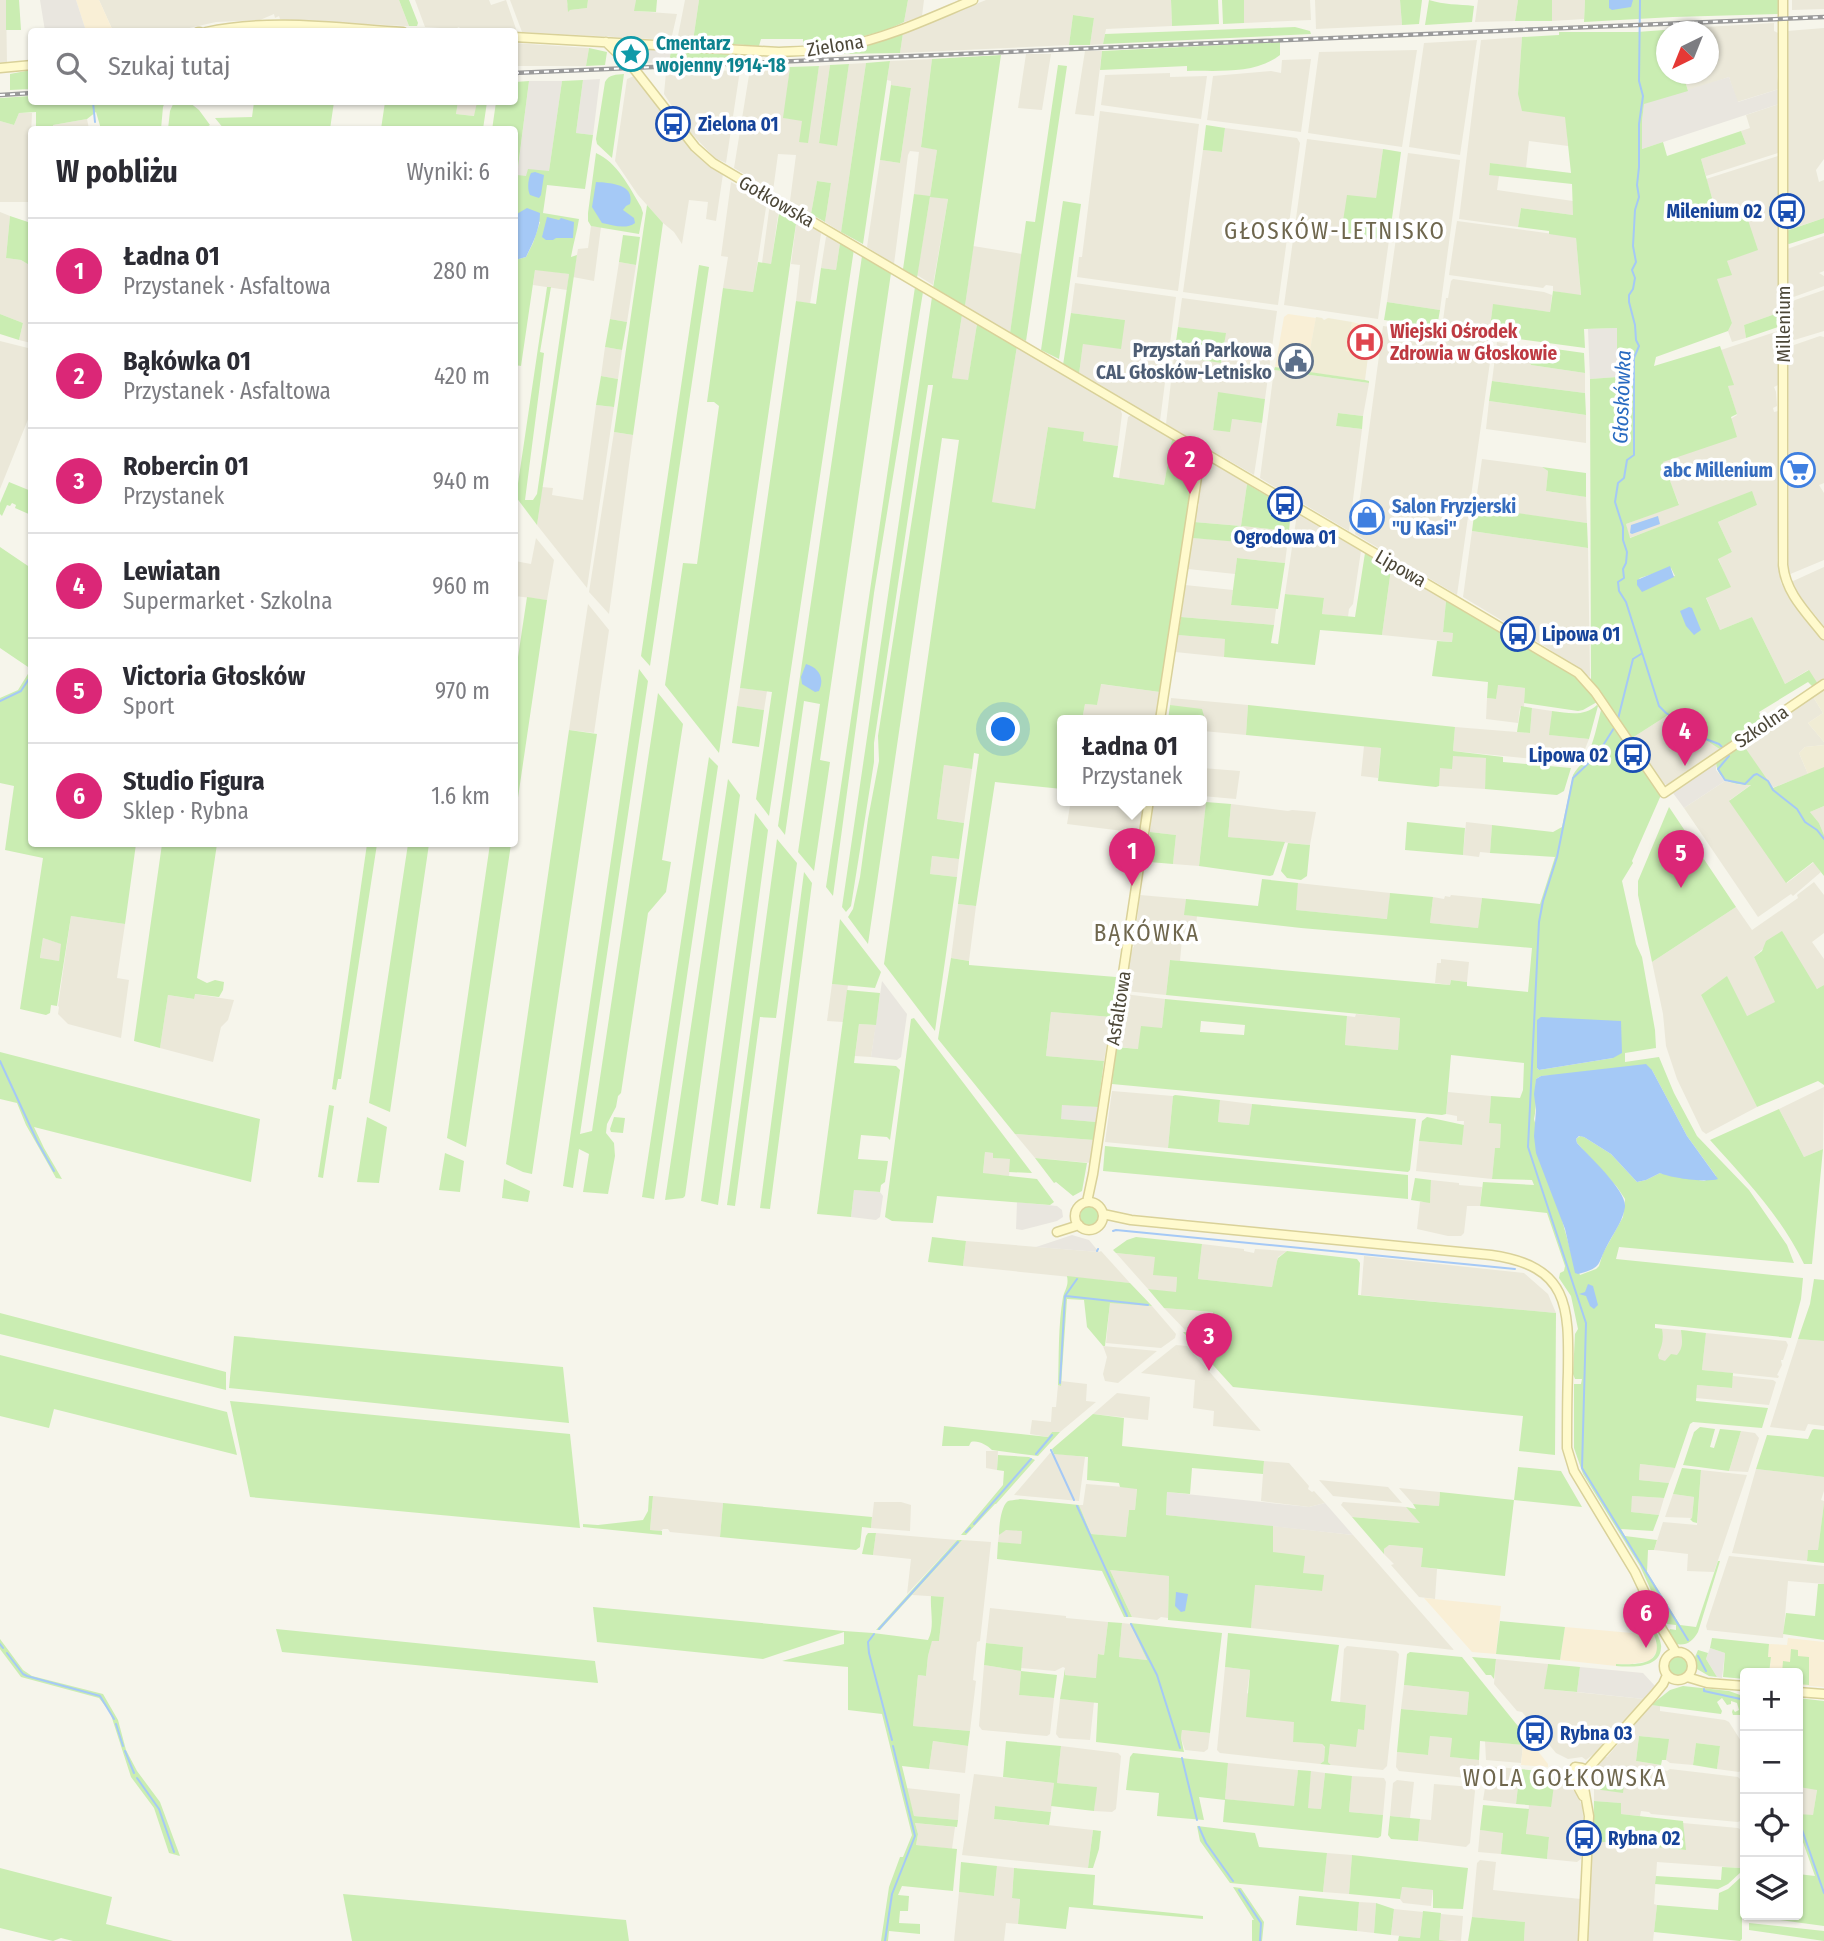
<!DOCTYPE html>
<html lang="pl">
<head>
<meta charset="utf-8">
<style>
  :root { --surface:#fff; --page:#f7f7f7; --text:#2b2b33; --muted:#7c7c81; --line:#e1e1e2; --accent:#db2777 }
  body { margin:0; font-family:"Fira Sans Condensed",sans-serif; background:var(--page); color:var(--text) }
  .controls { position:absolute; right:21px; bottom:21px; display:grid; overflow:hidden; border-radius:7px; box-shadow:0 2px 5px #0004 }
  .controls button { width:63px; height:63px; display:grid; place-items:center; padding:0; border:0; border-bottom:2px solid var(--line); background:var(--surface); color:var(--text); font:35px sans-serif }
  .compass { position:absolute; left:1656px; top:21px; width:63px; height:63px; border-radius:50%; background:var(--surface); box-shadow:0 2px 5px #0004; rotate:223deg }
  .you { position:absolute; left:1004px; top:730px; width:24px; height:24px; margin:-18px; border:5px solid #fff; border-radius:50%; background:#1a73e8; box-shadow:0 0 0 10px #1a73e833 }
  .badge { display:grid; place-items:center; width:46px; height:46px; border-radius:50%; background:var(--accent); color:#fff; font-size:23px; font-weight:700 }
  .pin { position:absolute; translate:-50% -58px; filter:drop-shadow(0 2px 4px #0008) }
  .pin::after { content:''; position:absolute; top:37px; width:24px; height:21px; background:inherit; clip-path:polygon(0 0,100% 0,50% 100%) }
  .popup { position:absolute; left:1057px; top:715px; width:150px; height:91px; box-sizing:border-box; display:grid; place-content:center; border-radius:7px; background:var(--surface); filter:drop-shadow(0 2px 5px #0005); font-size:23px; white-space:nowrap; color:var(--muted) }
  .popup b { font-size:26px; color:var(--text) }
  .popup::after { content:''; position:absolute; left:50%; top:100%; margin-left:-14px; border:14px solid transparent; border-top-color:var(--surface) }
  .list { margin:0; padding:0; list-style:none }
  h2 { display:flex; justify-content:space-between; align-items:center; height:91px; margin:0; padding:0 28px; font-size:30px }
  h2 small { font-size:23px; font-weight:400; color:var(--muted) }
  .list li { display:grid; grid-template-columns:46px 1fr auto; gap:21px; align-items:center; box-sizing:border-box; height:105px; padding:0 28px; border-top:2px solid var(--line) }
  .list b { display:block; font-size:26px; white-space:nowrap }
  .list p { margin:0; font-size:23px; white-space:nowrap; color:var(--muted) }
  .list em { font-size:23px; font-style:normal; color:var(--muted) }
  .icon { flex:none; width:38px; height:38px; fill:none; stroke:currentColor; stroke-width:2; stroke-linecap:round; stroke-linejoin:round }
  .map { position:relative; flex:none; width:1824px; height:1941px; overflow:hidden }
  .search { position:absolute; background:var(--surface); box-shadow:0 2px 5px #0004; left:28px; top:28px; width:490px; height:77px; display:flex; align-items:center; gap:18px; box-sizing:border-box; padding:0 24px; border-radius:7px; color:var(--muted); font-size:26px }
  .panel { position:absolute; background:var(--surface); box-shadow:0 2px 5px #0004; left:28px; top:126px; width:490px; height:721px; border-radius:7px }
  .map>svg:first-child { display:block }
  .residential { fill:#ebe8d9 }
  .commercial { fill:#f9efd6 }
  .industrial { fill:#e9e6df }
  .education { fill:#f0ecd5 }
  .green { fill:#caedb2; fill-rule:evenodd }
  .water { fill:#a5c9f6 }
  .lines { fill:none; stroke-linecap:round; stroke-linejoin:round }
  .stream { stroke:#a5c9f6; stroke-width:2 }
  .secondary-casing { stroke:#d9d199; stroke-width:11 }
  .secondary { stroke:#fffacd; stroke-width:8 }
  .rail-casing { stroke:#9a9a9a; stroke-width:4.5 }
  .rail { stroke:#fff; stroke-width:2; stroke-dasharray:5; stroke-linecap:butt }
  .labels { text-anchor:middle; stroke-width:7; stroke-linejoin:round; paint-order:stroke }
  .culture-label { font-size:19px; font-weight:bold; fill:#0d838f; stroke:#fff; text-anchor:start }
  .street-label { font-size:19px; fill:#4c4738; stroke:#fff }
  .transit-label { font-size:19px; font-weight:bold; fill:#164399; stroke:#fff; text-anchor:start }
  .health-label { font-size:19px; font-weight:bold; fill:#be3a42; stroke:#fff; text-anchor:start }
  .service-label { font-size:19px; font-weight:bold; fill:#4e5e75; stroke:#fff; text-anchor:end }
  .shop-label { font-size:19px; font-weight:bold; fill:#366cbe; stroke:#fff; text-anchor:end }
  .water-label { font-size:21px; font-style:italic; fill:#286ac1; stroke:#fff }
  .quarter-label { font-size:23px; letter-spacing:2px; fill:#6f674e; stroke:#fff }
</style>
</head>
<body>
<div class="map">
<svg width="1824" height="1941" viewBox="0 0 1824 1941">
  <rect width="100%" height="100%" fill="#f6f5eb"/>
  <path class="residential" d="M 0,0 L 6,0 L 7,63 L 0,63 Z
    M 99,0 L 399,0 L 409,26 L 318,22 L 280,19 L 279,16 L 275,18 L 274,14 L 260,20 L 216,22 L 176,31 L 113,31 Z
    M 415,0 L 489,0 L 491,5 L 506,0 L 516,29 L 514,31 L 504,32 L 463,29 L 458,27 L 457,29 L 425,27 Z
    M 510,0 L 567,0 L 567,4 L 570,10 L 587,8 L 588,0 L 636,0 L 635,11 L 677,14 L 671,40 L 522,32 Z
    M 685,0 L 699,0 L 693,41 L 677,41 Z
    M 908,0 L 924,0 L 922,16 L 904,22 Z
    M 986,0 L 1171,0 L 1172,26 L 1106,29 L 1103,44 L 1090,45 L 1094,18 L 1073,15 L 1069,45 L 900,53 L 903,33 Z
    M 1244,0 L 1310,0 L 1311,20 L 1244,23 Z
    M 1315,0 L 1400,0 L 1402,25 L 1316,29 Z
    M 1478,0 L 1518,0 L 1515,21 L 1475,22 Z
    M 1552,0 L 1585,0 L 1584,19 L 1552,21 Z
    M 1792,0 L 1824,0 L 1824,9 L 1792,10 Z
    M 1774,23 L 1774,31 L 1778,33 L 1777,77 L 1779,89 L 1737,102 L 1729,77 L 1688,91 L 1683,74 L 1708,74 L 1708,32 L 1705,31 L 1705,27 Z
    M 1824,28 L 1824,159 L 1816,170 L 1819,182 L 1824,180 L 1824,218 L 1788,230 L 1787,31 Z
    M 1522,37 L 1518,94 L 1566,117 L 1568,146 L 1529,141 L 1526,168 L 1490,163 L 1489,174 L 1499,176 L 1497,190 L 1573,201 L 1573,215 L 1521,208 L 1518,227 L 1459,219 L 1481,40 Z
    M 1477,40 L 1460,155 L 1409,147 L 1424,43 Z
    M 514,43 L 589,48 L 586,66 L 515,66 Z
    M 1417,50 L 1402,147 L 1308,133 L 1319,52 Z
    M 1085,51 L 1102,51 L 1094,116 L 1075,114 Z
    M 1026,54 L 1051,54 L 1042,110 L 1018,108 Z
    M 932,59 L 921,146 L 937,150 L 930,196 L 948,199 L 933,285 L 917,275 L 930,197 L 914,194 L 919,152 L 910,151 L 908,155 L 894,264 L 867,247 L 880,160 L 900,163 L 911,88 L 891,85 L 891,81 L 887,80 L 890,61 Z
    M 1311,59 L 1301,132 L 1207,120 L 1213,76 L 1271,71 L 1281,73 L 1282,60 Z
    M 866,63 L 841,232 L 825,222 L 831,183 L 817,181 L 811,214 L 790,201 L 796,155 L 778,154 L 773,191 L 734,168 L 750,69 L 790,67 L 784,118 L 802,120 L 807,143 L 819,66 L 830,65 L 819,142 L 836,146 L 849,64 Z
    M 740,70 L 726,163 L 715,158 L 687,129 L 664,94 L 666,73 Z
    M 1170,73 L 1170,77 L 1207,76 L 1201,119 L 1101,105 L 1105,75 Z
    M 634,76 L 688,146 L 711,168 L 723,174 L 716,221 L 706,219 L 708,202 L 689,200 L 682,244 L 674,232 L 663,223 L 638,195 L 615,161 L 627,79 Z
    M 458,102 L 477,102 L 475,116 L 456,114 Z
    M 1779,104 L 1778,153 L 1706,176 L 1701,159 L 1746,144 L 1741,131 L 1750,128 L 1746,115 Z
    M 1100,111 L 1199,124 L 1178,291 L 1077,277 L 1079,257 L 1082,257 Z
    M 19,113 L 32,113 L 28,202 L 0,202 L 0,121 L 14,125 Z
    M 87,119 L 89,129 L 53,130 L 53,125 Z
    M 1225,128 L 1297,138 L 1300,143 L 1278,305 L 1183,292 L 1203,150 L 1222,152 Z
    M 1307,139 L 1383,149 L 1376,198 L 1341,233 L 1389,240 L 1378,319 L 1284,305 Z
    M 1408,153 L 1460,160 L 1440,310 L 1387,302 Z
    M 1778,156 L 1779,200 L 1778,313 L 1744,325 L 1746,338 L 1732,342 L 1728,331 L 1732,323 L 1716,279 L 1727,261 L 1757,249 L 1719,219 L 1706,179 Z
    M 731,182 L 767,201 L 753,292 L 723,288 L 728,257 L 721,256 Z
    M 770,203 L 779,208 L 771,265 L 762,263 Z
    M 0,212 L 10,216 L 6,258 L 21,260 L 31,266 L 31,343 L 19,340 L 23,323 L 0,314 Z
    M 797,217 L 819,230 L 821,234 L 810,304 L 796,301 L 800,265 L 791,264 Z
    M 1457,221 L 1576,237 L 1581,296 L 1553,291 L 1553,286 L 1546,285 L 1543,288 L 1449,275 Z
    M 591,226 L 601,227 L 594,281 L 573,277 L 578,249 L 588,248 Z
    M 828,236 L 840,243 L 836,270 L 821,268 L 826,237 Z
    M 1824,236 L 1824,271 L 1819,273 L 1824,276 L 1824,286 L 1788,299 L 1787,249 Z
    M 973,246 L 1022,254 L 1010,333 L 965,306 Z
    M 619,262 L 636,265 L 627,322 L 610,319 Z
    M 535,269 L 569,274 L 567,290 L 533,285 Z
    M 1453,279 L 1544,292 L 1552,295 L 1550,312 L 1493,305 L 1489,335 L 1442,328 L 1446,298 L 1448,298 L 1451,281 Z
    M 1075,283 L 1176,297 L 1160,421 L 1079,374 L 1083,344 L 1125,320 L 1071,313 Z
    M 1824,290 L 1824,331 L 1791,341 L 1788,340 L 1788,305 L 1795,300 Z
    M 1182,298 L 1277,311 L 1265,399 L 1218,393 L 1213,430 L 1232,419 L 1262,423 L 1254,475 L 1166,424 L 1174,356 L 1221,363 L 1224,349 L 1225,333 L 1178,327 Z
    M 962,315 L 977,324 L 968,381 L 952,378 Z
    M 1383,326 L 1493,341 L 1457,595 L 1355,534 Z
    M 1778,331 L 1778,385 L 1774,387 L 1776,392 L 1777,406 L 1773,408 L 1774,412 L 1778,411 L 1779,501 L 1777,561 L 1781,583 L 1790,599 L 1824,641 L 1824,680 L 1818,684 L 1808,670 L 1785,684 L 1752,617 L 1720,630 L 1706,597 L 1730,587 L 1718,558 L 1732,552 L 1718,522 L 1757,505 L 1669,524 L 1629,538 L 1626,524 L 1679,504 L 1662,462 L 1737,415 L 1728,386 L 1733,384 L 1721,350 Z
    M 1820,336 L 1824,337 L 1824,483 L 1819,485 L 1824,493 L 1824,560 L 1788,575 L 1789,483 L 1804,478 L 1802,474 L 1796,473 L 1795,469 L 1789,471 L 1788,350 L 1791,346 Z
    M 0,341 L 32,349 L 31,412 L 0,489 Z
    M 1497,342 L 1534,348 L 1530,350 L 1529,361 L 1531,365 L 1585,373 L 1585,393 L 1492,381 Z
    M 1017,346 L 1120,408 L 1122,414 L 1118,446 L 1083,441 L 1084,433 L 1048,427 L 1035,510 L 991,502 Z
    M 605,347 L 622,350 L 618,379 L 601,376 Z
    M 1274,370 L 1369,383 L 1363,416 L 1338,413 L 1336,426 L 1362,429 L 1349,531 L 1260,478 Z
    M 1489,401 L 1586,415 L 1586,443 L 1486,429 Z
    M 596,405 L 614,407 L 587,588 L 537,525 L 542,487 L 553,488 L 552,495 L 583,500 Z
    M 1131,415 L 1172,439 L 1164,485 L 1119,478 L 1128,417 Z
    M 614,432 L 633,435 L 609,614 L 589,592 Z
    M 1482,459 L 1542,467 L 1548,471 L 1546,491 L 1586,497 L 1587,523 L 1475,508 Z
    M 1207,460 L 1247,484 L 1241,526 L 1289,531 L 1285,563 L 1237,558 L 1235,574 L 1188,569 L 1192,538 L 1239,541 L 1241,526 L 1194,522 L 1199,504 L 1198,503 L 1204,461 Z
    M 1297,514 L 1361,551 L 1353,604 L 1349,609 L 1348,617 L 1322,614 L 1324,599 L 1285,594 Z
    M 1472,531 L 1588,548 L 1590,677 L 1546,647 L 1463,597 Z
    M 536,538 L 554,560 L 547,600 L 515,596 L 515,561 L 531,564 Z
    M 1824,567 L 1824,626 L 1801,598 L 1791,582 Z
    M 1391,569 L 1446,601 L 1443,632 L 1453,633 L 1452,642 L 1382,635 Z
    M 1185,585 L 1233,590 L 1231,605 L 1276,609 L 1274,625 L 1181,617 Z
    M 588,604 L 609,630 L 594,733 L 569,730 Z
    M 1178,635 L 1226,639 L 1224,657 L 1175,652 Z
    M 1100,684 L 1160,692 L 1156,720 L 1082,720 L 1085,704 L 1097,705 Z
    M 1497,685 L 1525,688 L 1524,707 L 1520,708 L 1518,723 L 1486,719 L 1487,698 L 1496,699 Z
    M 740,688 L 767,691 L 764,710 L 737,706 Z
    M 1812,695 L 1823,713 L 1808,723 L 1824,742 L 1824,745 L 1805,747 L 1799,753 L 1808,774 L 1772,788 L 1742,743 Z
    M 1171,698 L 1248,705 L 1246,735 L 1203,731 L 1204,716 L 1170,705 Z
    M 1532,708 L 1552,711 L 1550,735 L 1589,739 L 1583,754 L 1574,763 L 1453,751 L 1455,727 L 1530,733 Z
    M 1668,715 L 1721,750 L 1670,786 L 1661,783 L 1632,738 Z
    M 1364,746 L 1381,748 L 1378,778 L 1361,776 Z
    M 1452,755 L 1487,758 L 1485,789 L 1439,786 L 1439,768 Z
    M 944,765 L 972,769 L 964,823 L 937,819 Z
    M 1202,768 L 1240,771 L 1236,799 L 1202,796 Z
    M 1725,781 L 1741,785 L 1752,784 L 1730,800 L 1787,883 L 1814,862 L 1821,872 L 1793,896 L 1791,894 L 1758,917 L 1684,808 Z
    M 1071,800 L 1144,800 L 1139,833 L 1067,824 Z
    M 1153,800 L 1206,802 L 1199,866 L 1173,864 L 1176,835 L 1150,832 Z
    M 1231,804 L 1288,811 L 1292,810 L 1316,812 L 1310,845 L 1228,837 Z
    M 1824,806 L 1824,835 L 1819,823 L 1810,812 Z
    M 1466,822 L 1492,825 L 1490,853 L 1480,852 L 1479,857 L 1463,855 Z
    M 932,856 L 959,859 L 957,877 L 930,874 Z
    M 1814,882 L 1824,895 L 1824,933 L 1812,942 L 1824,959 L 1824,985 L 1818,989 L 1765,947 L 1754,957 L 1776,1002 L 1747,1016 L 1701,995 L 1757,1107 L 1706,1134 L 1702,1131 L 1677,1079 L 1666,1046 L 1663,1014 L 1652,962 L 1736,907 L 1752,930 L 1798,898 L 1797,895 Z
    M 1298,883 L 1390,893 L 1388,919 L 1295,910 Z
    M 1140,895 L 1186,899 L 1185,915 L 1197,916 L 1195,936 L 1136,929 Z
    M 1451,895 L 1482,898 L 1478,928 L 1430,923 L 1433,897 L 1444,899 L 1445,896 L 1450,897 Z
    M 958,904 L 976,906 L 969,961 L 951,958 Z
    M 71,916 L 125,924 L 117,978 L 129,980 L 121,1038 L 68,1024 L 58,1014 L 59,1007 L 58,1006 Z
    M 1136,934 L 1182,939 L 1180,961 L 1170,960 L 1166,995 L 1125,991 L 1131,952 L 1134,946 L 1132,945 L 1134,936 Z
    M 43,938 L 62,944 L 59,961 L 40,959 Z
    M 1441,959 L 1469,962 L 1467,982 L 1451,980 L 1450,985 L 1435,983 L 1437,963 L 1441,963 Z
    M 832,984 L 848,985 L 843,1022 L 827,1021 Z
    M 194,994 L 234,1000 L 228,1020 L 221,1027 L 213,1062 L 160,1048 L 168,995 L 193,999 Z
    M 1124,994 L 1165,999 L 1162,1028 L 1138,1049 L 1119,1047 Z
    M 1051,1012 L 1111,1017 L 1104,1061 L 1046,1056 Z
    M 1356,1014 L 1400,1018 L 1398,1050 L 1345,1045 L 1347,1016 L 1355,1017 Z
    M 859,1024 L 876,1025 L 871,1057 L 855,1056 Z
    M 1824,1087 L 1823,1149 L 1804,1157 L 1779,1109 Z
    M 1112,1091 L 1173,1096 L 1168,1148 L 1105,1142 Z
    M 1448,1092 L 1491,1096 L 1489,1123 L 1501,1124 L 1500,1148 L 1495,1149 L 1492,1179 L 1416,1171 L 1419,1141 L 1462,1145 L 1464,1121 L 1457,1121 L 1457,1116 L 1446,1114 Z
    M 1220,1100 L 1252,1104 L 1249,1125 L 1218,1122 Z
    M 1015,1134 L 1094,1140 L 1091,1163 L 1035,1158 Z
    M 985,1152 L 994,1153 L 994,1158 L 1011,1159 L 1009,1176 L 983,1174 Z
    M 1431,1180 L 1459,1183 L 1459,1185 L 1482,1187 L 1480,1206 L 1467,1206 L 1464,1233 L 1461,1236 L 1448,1236 L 1417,1229 L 1420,1202 L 1430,1202 Z
    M 966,1241 L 1099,1252 L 1101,1251 L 1130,1283 L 963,1266 Z
    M 1202,1244 L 1244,1249 L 1244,1251 L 1254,1253 L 1255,1249 L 1287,1251 L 1278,1257 L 1277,1261 L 1272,1287 L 1198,1279 Z
    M 1116,1253 L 1155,1257 L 1177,1277 L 1176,1293 L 1148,1289 Z
    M 1364,1256 L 1524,1273 L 1548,1294 L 1556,1313 L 1361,1295 Z
    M 1110,1302 L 1152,1306 L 1176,1334 L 1175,1338 L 1161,1348 L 1106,1343 Z
    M 1164,1308 L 1213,1312 L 1209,1335 L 1187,1332 Z
    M 1655,1328 L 1692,1331 L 1687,1369 L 1650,1365 Z
    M 1706,1333 L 1786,1341 L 1788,1345 L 1783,1360 L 1781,1360 L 1782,1365 L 1777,1375 L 1779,1376 L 1778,1378 L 1702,1370 Z
    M 1798,1339 L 1824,1341 L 1824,1426 L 1808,1424 L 1805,1431 L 1770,1427 Z
    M 1176,1345 L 1187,1346 L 1261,1431 L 1213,1426 L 1214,1411 L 1193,1408 L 1195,1380 L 1141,1373 Z
    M 1103,1346 L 1157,1351 L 1118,1383 L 1105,1381 L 1103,1374 L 1107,1357 Z
    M 1733,1376 L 1773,1380 L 1776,1382 L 1769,1405 L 1696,1398 L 1697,1385 L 1731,1388 Z
    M 1061,1381 L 1087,1384 L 1086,1401 L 1096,1402 L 1060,1432 L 1052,1432 L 1048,1437 L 1030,1434 L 1032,1420 L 1051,1422 L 1052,1407 L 1056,1407 L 1058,1385 L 1061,1386 Z
    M 1117,1393 L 1150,1397 L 1148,1420 L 1093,1414 Z
    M 1741,1431 L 1755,1433 L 1759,1438 L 1748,1472 L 1729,1471 Z
    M 986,1451 L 998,1451 L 997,1470 L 986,1468 Z
    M 1050,1453 L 1085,1457 L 1079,1501 L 1014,1495 Z
    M 1264,1461 L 1289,1463 L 1309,1486 L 1308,1489 L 1312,1492 L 1314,1491 L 1325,1503 L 1309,1507 L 1261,1501 Z
    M 1640,1464 L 1675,1468 L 1669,1483 L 1639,1480 Z
    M 1756,1469 L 1824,1477 L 1824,1491 L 1821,1500 L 1824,1501 L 1824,1503 L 1818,1551 L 1808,1550 L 1807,1561 L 1732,1553 Z
    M 1701,1470 L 1747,1475 L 1714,1572 L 1687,1571 L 1688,1554 L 1654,1550 L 1663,1522 L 1697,1525 Z
    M 1319,1480 L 1388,1487 L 1402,1503 L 1333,1496 Z
    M 1086,1484 L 1137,1488 L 1135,1510 L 1129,1510 L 1126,1537 L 1091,1534 L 1079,1505 L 1083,1505 Z
    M 1399,1488 L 1440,1492 L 1439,1506 L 1413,1504 Z
    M 1673,1494 L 1694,1497 L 1692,1518 L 1665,1517 Z
    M 653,1496 L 723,1503 L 720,1537 L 670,1532 L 668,1529 L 663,1529 L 661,1531 L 650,1530 Z
    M 1632,1496 L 1664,1498 L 1659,1515 L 1630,1512 Z
    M 874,1502 L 901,1502 L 911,1505 L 910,1531 L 871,1528 Z
    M 1343,1502 L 1406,1507 L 1421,1523 L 1352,1517 L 1341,1505 Z
    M 1273,1526 L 1353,1535 L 1454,1650 L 1251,1628 L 1254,1585 L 1322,1591 L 1303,1573 L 1273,1552 Z
    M 1006,1529 L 1022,1531 L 1021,1545 L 998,1542 L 999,1535 Z
    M 876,1533 L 910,1536 L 957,1540 L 907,1594 L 911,1559 L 873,1555 Z
    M 962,1540 L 991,1542 L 980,1641 L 977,1642 L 973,1680 L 976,1681 L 970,1731 L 913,1726 L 918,1675 L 926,1676 L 928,1656 L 932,1640 L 939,1641 L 944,1597 L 912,1595 Z
    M 1388,1545 L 1423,1548 L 1421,1567 L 1437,1569 L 1435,1599 L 1419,1597 L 1391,1565 L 1394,1564 L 1384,1554 L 1384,1549 Z
    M 1729,1556 L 1824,1566 L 1824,1584 L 1788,1581 L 1783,1638 L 1707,1630 L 1706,1626 Z
    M 1110,1570 L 1169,1576 L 1168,1618 L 1161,1617 L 1157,1620 L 1132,1617 Z
    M 990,1608 L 1066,1616 L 1066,1618 L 1108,1622 L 1104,1655 L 1099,1654 L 1097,1678 L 1064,1675 L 1065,1668 L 1063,1667 L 1055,1671 L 1021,1668 L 1023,1647 L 986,1643 Z
    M 1122,1623 L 1131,1624 L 1147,1660 L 1119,1657 Z
    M 1347,1646 L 1396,1651 L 1399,1654 L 1387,1766 L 1383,1770 L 1331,1765 L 1328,1762 L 1330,1744 L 1358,1729 L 1364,1729 L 1366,1705 L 1340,1703 L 1344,1649 Z
    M 1496,1659 L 1548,1664 L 1545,1689 L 1644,1699 L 1599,1750 L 1586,1760 L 1582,1757 L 1568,1759 L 1556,1753 L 1522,1712 L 1517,1711 L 1494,1684 Z
    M 984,1665 L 1021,1671 L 1019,1695 L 1054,1698 L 1050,1734 L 1047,1736 L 982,1730 L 979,1726 Z
    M 1225,1667 L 1250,1670 L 1247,1693 L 1295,1722 L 1293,1742 L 1322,1744 L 1325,1748 L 1324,1761 L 1320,1764 L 1220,1753 L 1217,1750 Z
    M 1404,1685 L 1469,1692 L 1467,1715 L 1401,1709 Z
    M 1060,1699 L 1094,1702 L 1090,1740 L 1059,1738 L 1056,1734 Z
    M 1651,1705 L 1660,1706 L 1660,1711 L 1725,1720 L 1729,1722 L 1741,1741 L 1741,1770 L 1739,1772 L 1717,1769 L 1720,1746 L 1696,1743 L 1693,1765 L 1670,1763 L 1666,1760 L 1668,1739 L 1639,1736 L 1636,1761 L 1661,1765 L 1661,1769 L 1667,1771 L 1670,1769 L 1738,1777 L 1741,1780 L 1740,1821 L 1738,1822 L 1651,1814 L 1649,1812 L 1641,1811 L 1640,1816 L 1620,1814 L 1621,1803 L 1594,1801 L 1594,1789 L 1622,1792 L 1624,1784 L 1594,1779 L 1595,1767 L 1604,1757 L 1607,1757 Z
    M 1182,1730 L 1210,1733 L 1208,1749 L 1204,1752 L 1185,1750 L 1181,1738 Z
    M 1430,1736 L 1452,1738 L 1451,1757 L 1479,1760 L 1479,1776 L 1476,1779 L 1399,1771 L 1396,1767 L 1397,1752 L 1428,1755 Z
    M 933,1741 L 968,1746 L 965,1773 L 929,1769 Z
    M 1485,1741 L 1523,1745 L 1521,1763 L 1486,1760 Z
    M 1061,1746 L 1118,1753 L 1121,1756 L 1116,1809 L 1112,1812 L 1094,1811 L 1096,1787 L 1057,1783 Z
    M 1228,1763 L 1298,1770 L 1294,1807 L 1225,1799 Z
    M 1485,1766 L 1520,1769 L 1516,1804 L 1483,1800 L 1486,1782 Z
    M 1798,1770 L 1801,1770 L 1817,1789 L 1813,1816 L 1798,1814 Z
    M 1311,1771 L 1325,1773 L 1321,1809 L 1307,1808 Z
    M 1556,1773 L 1577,1794 L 1582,1806 L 1584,1825 L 1581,1859 L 1577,1862 L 1547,1859 L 1549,1837 L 1526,1835 L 1529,1805 L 1550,1807 Z
    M 974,1774 L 1054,1783 L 1051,1812 L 995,1806 L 994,1819 L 1093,1830 L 1088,1868 L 962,1855 Z
    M 1352,1776 L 1384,1778 L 1386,1782 L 1383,1815 L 1349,1812 Z
    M 1397,1780 L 1414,1782 L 1410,1818 L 1390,1816 L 1393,1783 Z
    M 1434,1784 L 1473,1787 L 1475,1791 L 1470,1843 L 1466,1847 L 1418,1841 L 1420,1819 L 1431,1820 Z
    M 906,1788 L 960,1794 L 958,1820 L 914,1816 Z
    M 915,1823 L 955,1827 L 952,1849 L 916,1845 L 918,1834 Z
    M 1683,1823 L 1738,1828 L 1741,1830 L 1741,1868 L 1657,1862 L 1654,1904 L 1657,1905 L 1653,1941 L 1587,1941 L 1593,1841 L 1685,1850 Z
    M 1480,1830 L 1503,1832 L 1501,1854 L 1478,1852 Z
    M 1327,1853 L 1352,1855 L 1349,1894 L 1323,1892 Z
    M 1480,1860 L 1496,1862 L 1493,1890 L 1581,1899 L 1578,1941 L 1524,1941 L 1525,1922 L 1472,1917 L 1477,1863 Z
    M 997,1866 L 1014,1868 L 1012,1897 L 1020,1898 L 1018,1924 L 1006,1923 L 1004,1941 L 954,1941 L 959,1892 L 994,1896 Z
    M 1401,1887 L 1433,1890 L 1431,1906 L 1403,1903 L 1400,1899 Z
    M 1359,1902 L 1376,1903 L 1374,1933 L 1357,1931 Z
    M 1394,1909 L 1423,1912 L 1420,1938 L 1391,1935 Z
    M 1441,1914 L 1463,1916 L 1461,1941 L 1439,1940 Z"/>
  <path class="commercial" d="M 76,0 L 99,0 L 113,31 L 86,31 Z
    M 1288,314 L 1316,318 L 1306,372 L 1275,367 L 1284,317 Z
    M 1352,322 L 1366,326 L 1368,324 L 1377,326 L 1373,357 L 1346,352 Z
    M 1424,1598 L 1501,1606 L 1496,1654 L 1472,1652 Z
    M 1565,1627 L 1654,1635 L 1658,1650 L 1650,1661 L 1631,1664 L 1616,1664 L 1616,1666 L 1560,1660 Z
    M 1788,1638 L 1824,1642 L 1824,1687 L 1798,1685 L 1798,1673 L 1769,1673 L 1771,1658 L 1768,1657 L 1769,1644 L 1787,1645 Z
    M 1523,1745 L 1534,1746 L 1548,1764 L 1548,1767 L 1521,1765 Z"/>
  <path class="industrial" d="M 40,0 L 76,0 L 86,31 L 45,31 Z
    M 649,49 L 671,51 L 669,62 L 647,63 Z
    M 1729,77 L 1738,102 L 1779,89 L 1779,104 L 1642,149 L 1642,121 L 1644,103 Z
    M 600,79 L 593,135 L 576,133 L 583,80 Z
    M 529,81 L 562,81 L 549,171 L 527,176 L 517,176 Z
    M 1617,328 L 1617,377 L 1590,379 L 1588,329 Z
    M 1716,763 L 1716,770 L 1725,781 L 1684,808 L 1673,793 Z
    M 882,981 L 907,1014 L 901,1057 L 897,1060 L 871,1057 Z
    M 1062,1104 L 1098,1107 L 1096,1122 L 1060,1119 Z
    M 854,1190 L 880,1192 L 883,1196 L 880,1217 L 876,1220 L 851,1217 Z
    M 1017,1202 L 1057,1206 L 1062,1210 L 1063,1217 L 1057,1221 L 1022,1230 L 1016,1229 Z
    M 1072,1235 L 1089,1240 L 1099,1252 L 1036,1247 Z
    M 1167,1492 L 1309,1507 L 1325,1503 L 1353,1535 L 1166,1515 Z
    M 1710,1648 L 1725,1653 L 1722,1678 L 1717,1677 L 1706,1659 Z
    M 1580,1667 L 1643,1673 L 1655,1686 L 1644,1699 L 1577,1692 Z"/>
  <path class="education" d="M 1316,317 L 1322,318 L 1324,320 L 1328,318 L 1352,322 L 1346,351 L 1368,357 L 1365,380 L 1306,372 Z
    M 1824,689 L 1824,742 L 1808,723 L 1823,713 L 1812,695 Z
    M 1824,745 L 1824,767 L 1808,774 L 1799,753 L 1805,747 Z"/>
  <path class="green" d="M 6,0 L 19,0 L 21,30 L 6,30 Z
    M 399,0 L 409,0 L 418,23 L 417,26 L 409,26 Z
    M 567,0 L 588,0 L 587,8 L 570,10 L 568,12 Z
    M 636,0 L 657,0 L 656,12 L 634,11 Z
    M 699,0 L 908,0 L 904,22 L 887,30 L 841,42 L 803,45 L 803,39 L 761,39 L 759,46 L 693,41 Z
    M 1171,0 L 1218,0 L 1219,24 L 1172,26 Z
    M 1222,0 L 1244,0 L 1244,23 L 1223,24 Z
    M 1400,0 L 1422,0 L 1419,24 L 1402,25 Z
    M 1429,0 C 1444,5 1458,4 1474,6 L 1472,22 L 1425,25 Z
    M 1518,0 L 1552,0 L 1552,21 L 1515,21 Z
    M 1585,0 L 1779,0 L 1778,14 L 1673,17 L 1584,22 Z
    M 1073,15 L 1094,18 L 1090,45 L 1069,45 Z
    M 1295,27 L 1310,31 L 1311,34 L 1103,44 L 1105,34 Z
    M 1705,27 L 1705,31 L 1666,32 L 1666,74 L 1683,74 L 1688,91 L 1644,104 L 1642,121 L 1642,149 L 1663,142 L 1667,156 L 1741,131 L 1746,144 L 1701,159 L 1718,219 L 1745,211 L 1758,250 L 1727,261 L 1732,275 L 1717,279 L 1732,323 L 1728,331 L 1656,357 L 1654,366 L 1720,346 L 1734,385 L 1728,386 L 1737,414 L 1731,417 L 1737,437 L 1663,462 L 1679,505 L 1626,524 L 1630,538 L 1752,491 L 1757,505 L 1718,522 L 1732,552 L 1718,559 L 1731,587 L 1706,598 L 1720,630 L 1752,617 L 1785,684 L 1809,670 L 1818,684 L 1813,687 L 1808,682 L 1759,712 L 1764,721 L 1721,750 L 1668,715 L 1632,738 L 1591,682 L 1590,379 L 1617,377 L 1617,328 L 1584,329 L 1585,348 L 1489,335 L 1493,304 L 1550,312 L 1553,291 L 1581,295 L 1576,238 L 1549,234 L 1549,231 L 1518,227 L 1521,208 L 1573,215 L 1572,184 L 1489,175 L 1490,163 L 1571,173 L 1565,117 L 1522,111 L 1518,94 L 1522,37 L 1559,35 L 1559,32 L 1637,32 ZM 1671,568 L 1675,576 L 1637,582 L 1640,578 Z
    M 903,33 L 900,53 L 833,54 L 869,45 Z
    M 1280,42 L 1280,55 C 1254,75 1218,70 1187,71 L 1187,66 L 1100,70 L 1102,51 Z
    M 625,47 L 649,50 L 647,63 L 634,64 L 624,55 L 626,52 L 624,51 Z
    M 589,48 L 607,52 L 605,65 L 586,66 Z
    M 671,51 L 740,55 L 737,60 L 669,62 Z
    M 1001,55 L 965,306 L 933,288 L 948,199 L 930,197 L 917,278 L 903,269 L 914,194 L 930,196 L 937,150 L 921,147 L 932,59 Z
    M 890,61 L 887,80 L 863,244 L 841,232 L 866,63 Z
    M 849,64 L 837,146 L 819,143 L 830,65 Z
    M 1058,65 L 1067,66 L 1026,341 L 1010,333 L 1026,221 L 1035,222 Z
    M 819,66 L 808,143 L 799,142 L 802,121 L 783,118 L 790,67 Z
    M 31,70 L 31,89 L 10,90 L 10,74 Z
    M 624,74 L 612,158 L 597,144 L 596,139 L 605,82 C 609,74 616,75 624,74 Z
    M 583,80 L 576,133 L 593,135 L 585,189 L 547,185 L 543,213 L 579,219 C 577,232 573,245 571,257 L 577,255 L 537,525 L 516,497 L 547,287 L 551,287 L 540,352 L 544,353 L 525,500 L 533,500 L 537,494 L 569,274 L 535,270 L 521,366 L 515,365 L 515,260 L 526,257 L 533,243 L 540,222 L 517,213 L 515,215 L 514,130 L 492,130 L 496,102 L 514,102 L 515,82 L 529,81 L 517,175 L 526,176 L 528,169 L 549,171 L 562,81 Z
    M 891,85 L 911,88 L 900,163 L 880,160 Z
    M 31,96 L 32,102 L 165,102 L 163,107 L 161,129 L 101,129 L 96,112 L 87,119 L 53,125 L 53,129 L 36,129 L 36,112 L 19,113 L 14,125 L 0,121 L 0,98 Z
    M 174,102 L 189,102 L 199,110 L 210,125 L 204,129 L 168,129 L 170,111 Z
    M 254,102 L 334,102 L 330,129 L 224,129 L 215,118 L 252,117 Z
    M 385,102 L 458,102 L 456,114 L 474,116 L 477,102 L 487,102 L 483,129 L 381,129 Z
    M 1206,125 L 1225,128 L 1222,152 L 1203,150 Z
    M 1383,149 L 1401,152 L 1389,240 L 1341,234 L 1347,195 L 1376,198 Z
    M 596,153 C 617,162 630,188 641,207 L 643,213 L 639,234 L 591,226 L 588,221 L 588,213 Z
    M 817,181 L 831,183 L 825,222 L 811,214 Z
    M 1063,201 L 1081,204 L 1059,359 L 1041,350 Z
    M 647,205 L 663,223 L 633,435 L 614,432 Z
    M 780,207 L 797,217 L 719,753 L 665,685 L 683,563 L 697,564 L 719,406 L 714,402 L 707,402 L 723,288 L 753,292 L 758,262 L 771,264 Z
    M 10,216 L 31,223 L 31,266 L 21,260 L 6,258 Z
    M 1824,218 L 1824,233 L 1789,244 L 1786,243 L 1786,231 Z
    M 623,235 L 640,237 L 636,265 L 619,262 Z
    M 840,243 L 854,249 L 769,816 L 756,799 L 772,692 L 740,688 L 796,301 L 816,304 L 821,268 L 836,270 Z
    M 862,256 L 891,273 L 820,760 L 830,762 L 814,871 L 798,852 L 820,704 L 804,701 L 785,835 L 778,826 Z
    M 699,265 L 709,267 L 650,666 L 641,656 Z
    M 915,287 L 923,292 L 874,593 L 833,896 L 826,887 Z
    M 932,297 L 962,315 L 952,378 L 968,380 L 977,324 L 1017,346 L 992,502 L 1035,509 L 1048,427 L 1084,432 L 1083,441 L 1118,446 L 1113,477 L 1164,485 L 1172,439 L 1196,452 L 1160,692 L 1101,684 L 1097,705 L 1085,704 L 1082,720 L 1062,720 L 1062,789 L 995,782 L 976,906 L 958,904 L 979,754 L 974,753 L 972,769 L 944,765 L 937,819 L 964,823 L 959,859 L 932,856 L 930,874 L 957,877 L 935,1031 L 884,964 L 959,440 L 942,438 L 868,944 L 848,917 L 853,909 L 860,877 L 868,819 L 879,761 L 878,736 L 933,385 L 928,385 L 874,743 L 874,762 L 851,906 L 846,912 L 842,907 Z
    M 1387,302 L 1440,310 L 1437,327 L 1384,320 Z
    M 1071,313 L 1125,320 L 1121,349 L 1083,344 L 1079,374 L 1063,365 Z
    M 1778,313 L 1778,327 L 1746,338 L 1744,325 Z
    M 0,314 L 23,323 L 19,340 L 0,334 Z
    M 610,319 L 627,322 L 622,350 L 605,347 Z
    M 1178,327 L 1226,333 L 1221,363 L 1174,356 Z
    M 1534,346 L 1584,353 L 1585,373 L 1531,365 L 1529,361 L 1530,350 Z
    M 1275,367 L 1365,380 L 1369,381 L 1369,383 L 1274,370 Z
    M 601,376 L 618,379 L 614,407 L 596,405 Z
    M 1492,381 L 1585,393 L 1586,415 L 1489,401 Z
    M 1218,392 L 1265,399 L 1262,423 L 1232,419 L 1230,432 L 1213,430 Z
    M 1338,413 L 1363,416 L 1362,429 L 1336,426 Z
    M 1542,467 L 1586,473 L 1586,497 L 1546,491 L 1548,471 Z
    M 9,482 L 31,491 L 31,515 L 15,508 L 16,505 L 12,503 L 10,506 L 7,505 L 2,516 L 0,514 L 0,503 Z
    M 1247,484 L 1291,510 L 1289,531 L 1242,526 L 1239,542 L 1192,538 L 1194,522 L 1241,526 Z
    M 1475,507 L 1587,523 L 1588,548 L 1472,531 Z
    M 0,547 L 31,568 L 32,844 L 136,844 L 125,924 L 71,916 L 57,1006 L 51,1005 L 50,1013 L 46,1015 L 20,1009 L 43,858 L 5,850 L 14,786 L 0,783 L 0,698 L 18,690 L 31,669 L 0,648 ZM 43,938 L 61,944 L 59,961 L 40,958 Z
    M 1365,553 L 1391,569 L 1382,635 L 1320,630 L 1315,665 L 1224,657 L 1225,639 L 1178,635 L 1181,617 L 1274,625 L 1271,643 L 1278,644 L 1285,594 L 1324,598 L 1322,614 L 1355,617 Z
    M 1237,558 L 1285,563 L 1278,609 L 1231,605 Z
    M 527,597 L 547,600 L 515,818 L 515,677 Z
    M 1446,601 L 1528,649 L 1529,647 C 1556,663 1579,675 1597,702 L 1583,710 L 1578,711 L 1524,703 L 1525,688 L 1498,685 L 1496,699 L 1487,698 L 1488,682 L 1432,676 L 1437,641 L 1452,642 L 1453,633 L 1443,632 Z
    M 639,669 L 648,681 L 580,1134 L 592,1131 L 658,693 L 683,724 L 662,860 L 671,862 L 666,892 L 648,913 L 621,1093 L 618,1096 L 616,1107 L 607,1124 L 606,1133 L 614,1143 L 615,1156 L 608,1194 L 583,1192 L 589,1154 L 579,1149 L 573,1188 L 563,1186 Z
    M 1170,705 L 1202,709 L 1204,716 L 1203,731 L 1202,720 L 1168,720 Z
    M 1248,705 L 1455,727 L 1453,751 L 1503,757 L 1503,762 L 1571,768 L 1564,791 L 1557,795 L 1485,789 L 1486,758 L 1453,756 L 1452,769 L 1440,768 L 1439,786 L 1436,787 L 1378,781 L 1381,748 L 1246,735 Z
    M 1597,705 L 1598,706 L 1589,739 L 1549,735 L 1552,711 C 1569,713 1584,717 1597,705 Z
    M 737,706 L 764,710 L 759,747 L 732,743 Z
    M 1521,706 L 1532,708 L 1530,733 L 1517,732 Z
    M 1601,710 L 1661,795 L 1632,861 L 1633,863 L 1622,881 L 1636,944 L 1642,957 L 1655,1030 L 1656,1048 L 1625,1053 L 1625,1062 L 1659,1057 L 1674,1093 L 1697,1136 L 1749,1190 L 1787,1245 L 1794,1263 L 1619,1247 L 1616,1259 L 1803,1278 L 1801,1299 L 1791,1338 L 1655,1324 L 1655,1328 L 1662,1329 C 1664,1339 1662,1346 1658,1355 L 1659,1359 L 1665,1361 L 1671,1354 L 1677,1355 C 1684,1347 1682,1340 1681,1330 L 1706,1333 L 1702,1370 L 1733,1373 L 1732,1388 L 1697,1385 L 1696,1401 L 1768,1408 L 1762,1428 L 1693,1422 L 1690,1424 L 1675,1468 L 1640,1464 L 1639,1480 L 1669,1483 L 1664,1498 L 1632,1496 L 1631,1512 L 1659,1515 L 1653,1531 L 1621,1529 L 1625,1536 L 1657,1540 L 1654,1550 L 1648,1550 L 1647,1572 L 1680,1625 L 1696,1627 L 1718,1561 L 1720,1561 L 1698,1632 C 1692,1642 1687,1646 1675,1644 L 1668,1633 L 1670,1629 L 1676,1630 L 1676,1625 L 1667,1624 L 1657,1604 L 1661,1601 L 1658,1595 L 1654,1597 L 1640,1566 L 1583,1474 L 1574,1448 L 1574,1384 L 1581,1384 L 1582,1379 L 1575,1379 L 1573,1374 L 1575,1334 L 1578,1329 L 1571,1296 L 1559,1278 L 1560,1273 L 1564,1271 L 1565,1266 L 1547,1213 L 1480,1206 L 1483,1182 L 1534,1185 L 1532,1180 L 1492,1179 L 1495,1148 L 1500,1148 L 1501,1124 L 1489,1123 L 1491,1096 L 1520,1098 L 1523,1090 L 1524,1063 L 1451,1055 L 1446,1114 L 1442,1115 L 1112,1084 L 1116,1047 L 1138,1049 L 1141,1026 L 1162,1028 L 1165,999 L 1347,1016 L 1345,1045 L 1398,1050 L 1400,1018 L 1166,995 L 1170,960 L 1450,985 L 1451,980 L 1467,982 L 1467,986 L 1528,992 L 1532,948 L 1301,928 L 1184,915 L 1186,899 L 1258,906 L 1262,879 L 1298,883 L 1296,910 L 1387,919 L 1390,893 L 1433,897 L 1430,923 L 1478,928 L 1482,898 L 1540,904 L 1555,857 L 1490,853 L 1492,825 L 1553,832 L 1562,827 L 1573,775 C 1577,768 1583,763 1587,756 C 1594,742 1597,725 1601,710 ZM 1537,1020 L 1613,1058 L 1539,1070 L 1537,1068 ZM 1201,1021 L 1245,1025 L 1244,1035 L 1200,1032 ZM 1652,1070 L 1687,1136 L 1716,1176 L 1704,1181 L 1660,1173 L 1646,1180 L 1637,1182 L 1611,1154 L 1584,1137 L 1580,1136 L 1576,1139 L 1577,1143 L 1617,1187 L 1625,1199 L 1623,1217 L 1603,1253 L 1599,1266 L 1596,1269 L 1580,1275 L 1572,1256 L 1534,1119 C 1537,1106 1535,1092 1536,1079 L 1541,1076 Z
    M 569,730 L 597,734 L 532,1174 L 523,1172 L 506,1164 Z
    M 1742,743 L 1773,788 L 1824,767 L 1824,806 L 1810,812 L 1819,823 L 1824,835 L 1824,876 L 1813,862 L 1786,883 L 1729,801 L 1751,785 C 1735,785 1718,782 1716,763 Z
    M 709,757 L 718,766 L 654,1199 L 642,1197 Z
    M 728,779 L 740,795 L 685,1196 L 683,1198 L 665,1200 Z
    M 1206,802 L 1231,804 L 1228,837 L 1285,842 L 1273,875 L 1270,876 L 1199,866 Z
    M 1669,807 L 1736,907 L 1652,962 L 1638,895 L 1638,881 Z
    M 755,813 L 768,830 L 718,1205 L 701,1201 Z
    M 1407,822 L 1465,828 L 1463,855 L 1405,850 Z
    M 1150,832 L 1176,835 L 1173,864 L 1149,862 L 1147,859 Z
    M 777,839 L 797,863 L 776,1018 L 760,1017 L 735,1206 L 727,1205 Z
    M 1288,843 L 1310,845 L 1307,876 L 1301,880 L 1287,878 L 1281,871 Z
    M 162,844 L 217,844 L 197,978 L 207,983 L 215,980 L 224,982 L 223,990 L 219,997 L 195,994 L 194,999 L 168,995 L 160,1048 L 134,1041 Z
    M 367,844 L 377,844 L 341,1079 L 338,1079 L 336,1090 L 332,1089 Z
    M 408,844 L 429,844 L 390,1112 L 369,1103 Z
    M 490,844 L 511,844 L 466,1147 L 447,1138 Z
    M 804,872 L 812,883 L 770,1209 L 760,1208 Z
    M 840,919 L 881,972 L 875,988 L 832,984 Z
    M 1782,931 L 1817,989 L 1824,985 L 1824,1085 L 1818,1081 L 1757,1107 L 1701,995 L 1727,976 L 1747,1016 L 1775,1002 L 1754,957 L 1762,951 L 1766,941 Z
    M 951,958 L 969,961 L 969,965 L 1116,977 L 1111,1017 L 1051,1012 L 1046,1056 L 1104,1061 L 1098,1107 L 1062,1105 L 1061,1119 L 1096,1122 L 1094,1140 L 1015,1134 L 938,1039 Z
    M 847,990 L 880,993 L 876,1025 L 859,1024 L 854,1063 L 896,1066 L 900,1070 L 890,1140 L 887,1137 L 861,1135 L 858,1159 L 888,1161 L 885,1182 L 881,1185 L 880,1192 L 854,1190 L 851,1217 L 817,1214 Z
    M 914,1018 L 1032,1173 L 1009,1172 L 1010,1159 L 993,1158 L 993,1153 L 985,1152 L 983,1173 L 1037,1179 L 1054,1202 L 1050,1205 L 937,1196 L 933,1223 L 892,1221 L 885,1217 L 911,1019 Z
    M 0,1052 L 260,1119 L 251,1182 L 34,1127 L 44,1148 L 62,1179 L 56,1178 L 26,1125 L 17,1103 L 0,1099 Z
    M 1175,1095 L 1220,1100 L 1218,1122 L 1249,1125 L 1252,1104 L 1416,1119 L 1410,1170 L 1408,1172 L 1168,1148 L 1173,1096 Z
    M 329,1105 L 334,1106 L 323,1178 L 318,1177 Z
    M 1779,1109 L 1804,1157 L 1823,1149 L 1812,1264 L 1804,1264 C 1781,1216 1745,1179 1710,1140 Z
    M 367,1117 L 387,1127 L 379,1183 L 357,1182 Z
    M 614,1117 L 625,1118 L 623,1133 L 611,1132 L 610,1129 Z
    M 1427,1117 L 1464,1125 L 1462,1145 L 1419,1141 L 1422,1121 Z
    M 1105,1146 L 1408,1175 L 1408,1199 L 1103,1171 Z
    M 445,1153 L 464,1161 L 460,1192 L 439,1190 Z
    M 1035,1158 L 1087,1163 L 1082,1191 L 1073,1196 L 1056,1182 L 1054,1183 Z
    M 1415,1178 L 1431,1180 L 1430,1203 L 1411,1200 Z
    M 504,1179 L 530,1191 L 528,1202 L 502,1198 Z
    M1080 1216a10 10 0 1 1 20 0a10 10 0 1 1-20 0Z
    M 932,1237 L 966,1241 L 963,1266 L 928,1262 Z
    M 1136,1237 L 1202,1244 L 1198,1279 L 1272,1287 L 1277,1261 L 1278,1258 L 1287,1251 L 1357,1259 L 1360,1263 L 1358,1295 L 1556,1313 L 1555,1455 L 1519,1451 L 1523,1416 L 1233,1387 L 1183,1332 L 1209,1334 L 1213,1312 L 1164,1308 L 1148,1289 L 1176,1292 L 1177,1277 L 1153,1275 L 1155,1257 L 1116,1253 L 1113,1250 L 1127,1240 Z
    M 1067,1276 L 1130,1283 L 1152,1306 L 1110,1303 L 1105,1346 L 1103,1346 L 1087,1327 L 1084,1300 L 1067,1299 L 1061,1386 L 1058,1385 C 1059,1356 1058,1326 1063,1297 C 1065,1289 1069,1286 1067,1276 Z
    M 1814,1279 L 1824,1280 L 1824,1341 L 1798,1339 L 1810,1304 Z
    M 0,1313 L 226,1372 L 226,1390 L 0,1334 Z
    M 234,1336 L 563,1367 L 569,1423 L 229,1388 Z
    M 0,1355 L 227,1412 L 237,1455 L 54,1409 L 49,1428 L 0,1416 Z
    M 230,1401 L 570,1434 L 580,1528 L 250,1497 Z
    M 1093,1414 L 1124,1418 L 1122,1446 L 1264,1461 L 1263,1474 L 1192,1468 L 1190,1494 L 1167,1492 L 1166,1515 L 1273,1526 L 1273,1552 L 1305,1556 L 1303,1573 L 1324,1575 L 1322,1591 L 1255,1585 L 1251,1628 L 1168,1620 L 1169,1576 L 1110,1570 L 1132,1617 L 1124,1617 L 1102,1571 L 997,1559 L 998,1542 L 1021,1544 L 1022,1531 L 1006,1530 L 999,1535 C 999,1526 1001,1506 1008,1501 C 1011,1500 1017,1500 1020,1499 L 1079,1505 L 1091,1534 L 1126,1537 L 1129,1510 L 1135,1510 L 1137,1489 L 1120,1487 L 1119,1483 L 1087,1480 L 1088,1457 L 1054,1454 L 1052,1449 Z
    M 944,1426 L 1048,1437 L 1052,1432 L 1060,1432 L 1038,1456 L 992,1450 C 987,1445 978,1440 971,1442 L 969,1446 L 942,1446 Z
    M 1700,1427 L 1715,1429 L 1710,1447 L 1714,1448 L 1720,1429 L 1741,1431 L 1729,1471 L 1683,1465 L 1694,1432 Z
    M 1814,1429 L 1824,1430 L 1824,1477 L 1756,1469 L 1767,1435 L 1808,1439 L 1812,1430 Z
    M 998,1455 L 1029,1457 L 1035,1460 L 996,1504 L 995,1504 L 966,1535 L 961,1535 L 1003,1485 L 1004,1471 L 997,1470 Z
    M 1518,1467 L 1561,1471 L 1582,1507 L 1514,1500 L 1505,1576 L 1421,1567 L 1423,1548 L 1389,1545 L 1384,1549 L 1384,1554 L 1352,1517 L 1420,1523 L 1406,1507 L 1416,1509 L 1413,1504 L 1439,1506 L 1440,1492 L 1514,1500 Z
    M 1682,1468 L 1701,1470 L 1697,1523 L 1693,1522 L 1690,1519 L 1692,1518 L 1694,1497 L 1673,1494 Z
    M 649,1496 L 653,1496 L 650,1530 L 662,1531 L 662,1535 L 583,1527 L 583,1524 L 598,1525 L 643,1520 L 648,1511 Z
    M 723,1503 L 872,1517 L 871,1528 L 862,1527 L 860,1547 L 856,1550 L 720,1537 Z
    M 1824,1503 L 1824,1563 L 1807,1561 L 1808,1550 L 1818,1550 Z
    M 868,1533 L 876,1533 L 873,1555 L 862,1554 L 866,1536 Z
    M 957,1540 L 962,1540 L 880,1630 L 876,1630 Z
    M 1818,1584 L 1824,1584 L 1824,1640 L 1783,1634 L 1786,1613 L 1815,1616 Z
    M 931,1596 L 944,1597 L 939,1641 L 932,1641 L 928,1656 L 926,1676 L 918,1675 L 913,1726 L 970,1731 L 968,1746 L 933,1741 L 929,1769 L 902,1766 L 914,1816 L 958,1820 L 957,1827 L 915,1823 L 918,1834 L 916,1845 L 957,1849 L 953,1891 L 902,1886 L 898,1895 L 909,1896 L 908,1911 L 900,1911 L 899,1923 L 920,1924 L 920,1934 L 889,1931 L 888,1941 L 881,1941 L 889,1887 L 900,1857 L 903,1857 L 912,1835 L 882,1714 L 848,1710 L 848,1667 L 782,1661 L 844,1644 L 844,1632 L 763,1659 L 597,1642 L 593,1607 L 844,1631 L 873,1633 L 928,1640 C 935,1627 930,1611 931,1596 Z
    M 1500,1621 L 1565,1627 L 1560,1660 L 1496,1654 Z
    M 1108,1622 L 1122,1623 L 1119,1657 L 1147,1660 L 1130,1623 L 1222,1633 L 1210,1733 L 1182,1730 L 1181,1738 L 1184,1752 L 1096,1742 L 1098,1703 L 1060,1699 L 1065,1669 L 1065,1675 L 1096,1678 L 1098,1654 L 1104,1655 Z
    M 1646,1622 L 1652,1623 L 1654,1628 L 1650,1631 L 1651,1633 L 1656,1631 C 1658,1636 1662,1643 1661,1648 C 1660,1669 1630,1667 1616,1666 L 1616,1664 C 1638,1665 1666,1665 1654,1635 L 1650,1635 Z
    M 276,1629 L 595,1661 L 598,1683 L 282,1652 Z
    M 1228,1633 L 1339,1645 L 1331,1701 L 1366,1705 L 1364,1730 L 1358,1729 L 1356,1747 L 1330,1744 L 1328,1762 L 1331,1765 L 1320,1764 L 1324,1761 L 1325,1747 L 1322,1744 L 1293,1742 L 1294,1722 L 1246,1717 L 1250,1670 L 1225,1667 Z
    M 1712,1638 L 1769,1644 L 1768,1657 L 1771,1657 L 1769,1673 L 1745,1673 L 1745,1679 L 1723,1677 L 1725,1653 L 1710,1648 Z
    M 0,1639 L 23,1670 L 32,1676 L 103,1694 L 118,1720 L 126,1750 L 137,1771 L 160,1802 L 180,1856 L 169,1853 L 154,1808 L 131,1777 L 110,1712 L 99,1698 L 21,1677 L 0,1649 Z
    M 986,1643 L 1023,1647 L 1021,1671 L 1057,1675 L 1054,1698 L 1019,1695 L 1021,1671 L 984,1665 Z
    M 1791,1649 L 1798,1650 L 1798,1656 L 1809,1657 L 1809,1685 L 1798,1684 L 1798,1673 L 1782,1673 L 1783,1661 L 1790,1662 Z
    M 1698,1650 L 1708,1653 L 1706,1659 L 1717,1677 L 1709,1676 L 1697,1669 L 1695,1657 Z
    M 1410,1652 L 1462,1657 L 1534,1746 L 1480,1741 L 1479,1760 L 1450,1757 L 1452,1738 L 1430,1736 L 1428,1755 L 1397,1752 L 1401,1709 L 1467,1715 L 1469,1692 L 1404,1685 L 1407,1654 Z
    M1668 1666a10 10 0 1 1 20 0a10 10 0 1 1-20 0Z
    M 1472,1657 L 1496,1659 L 1494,1679 L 1491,1675 L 1486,1675 Z
    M 1548,1664 L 1580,1667 L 1577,1692 L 1544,1689 Z
    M 1683,1686 L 1729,1691 L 1743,1696 L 1743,1711 L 1740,1715 L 1733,1715 L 1732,1712 L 1733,1709 L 1735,1712 L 1739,1710 L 1737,1703 L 1731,1701 L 1731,1704 L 1727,1705 L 1722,1698 L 1717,1702 L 1722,1711 L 1721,1714 L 1651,1705 L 1670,1690 Z
    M 1798,1698 L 1824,1701 L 1824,1926 L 1749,1916 L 1749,1915 L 1798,1915 L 1798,1874 L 1815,1876 L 1798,1828 L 1798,1814 L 1813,1815 L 1817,1790 L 1799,1787 L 1801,1771 L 1798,1770 Z
    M 1639,1736 L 1669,1739 L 1666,1760 L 1662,1760 L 1661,1765 L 1636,1761 Z
    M 1006,1741 L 1061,1746 L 1057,1783 L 1097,1787 L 1094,1811 L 1051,1806 L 1054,1783 L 1003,1777 Z
    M 1696,1743 L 1720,1746 L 1717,1769 L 1693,1765 Z
    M 1133,1753 L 1228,1763 L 1225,1799 L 1294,1806 L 1298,1770 L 1311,1771 L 1308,1808 L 1321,1809 L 1325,1773 L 1352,1776 L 1349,1812 L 1383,1815 L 1381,1836 L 1378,1838 L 1223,1822 L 1225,1800 L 1199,1797 L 1204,1820 L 1157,1816 L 1159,1793 L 1126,1790 L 1130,1757 Z
    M 1520,1769 L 1549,1772 L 1555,1778 L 1551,1807 L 1516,1804 Z
    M 1594,1779 L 1624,1784 L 1623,1793 L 1594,1789 Z
    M 1594,1801 L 1621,1803 L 1621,1814 L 1683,1821 L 1686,1850 L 1593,1841 Z
    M 1483,1805 L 1529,1809 L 1526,1834 L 1549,1837 L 1547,1859 L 1501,1854 L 1503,1833 L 1480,1830 Z
    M 995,1806 L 1051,1812 L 1049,1825 L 994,1819 Z
    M 1390,1816 L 1420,1819 L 1418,1841 L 1391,1839 L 1388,1835 Z
    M 1197,1826 L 1255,1833 L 1259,1847 L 1327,1853 L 1323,1892 L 1230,1883 L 1200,1841 Z
    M 1093,1830 L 1101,1831 L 1099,1849 L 1093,1868 L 1088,1868 Z
    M 1352,1855 L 1468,1868 L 1463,1909 L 1433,1908 L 1433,1890 L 1402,1887 L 1400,1899 L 1349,1894 Z
    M 961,1862 L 997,1866 L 994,1896 L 959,1892 Z
    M 1722,1867 L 1741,1868 L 1741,1872 L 1728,1884 L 1718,1889 L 1655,1884 L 1656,1876 L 1721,1880 Z
    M 0,1868 L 112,1897 L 106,1924 L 173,1941 L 73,1941 L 61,1938 L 53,1941 L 0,1928 Z
    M 1014,1868 L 1095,1875 L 1093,1905 L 1203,1916 L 1203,1919 L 1069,1907 L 1066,1929 L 1018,1924 L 1020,1899 L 1012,1898 Z
    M 1740,1878 L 1742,1879 L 1742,1939 L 1740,1941 L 1654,1932 L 1657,1905 L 1718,1910 L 1719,1893 L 1728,1889 Z
    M 1233,1887 L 1241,1888 L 1264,1922 L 1262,1941 L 1252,1941 L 1252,1920 L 1254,1920 Z
    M 343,1894 L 626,1920 L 629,1941 L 352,1941 Z
    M 1299,1896 L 1359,1902 L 1357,1931 L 1296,1925 Z
    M 1376,1903 L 1394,1909 L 1391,1935 L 1374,1933 Z
    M 1423,1911 L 1441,1913 L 1439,1940 L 1451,1941 L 1398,1941 L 1399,1936 L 1420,1938 Z
    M 1472,1917 L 1525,1922 L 1524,1941 L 1468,1941 Z
    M 1749,1923 L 1824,1931 L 1824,1941 L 1749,1930 Z"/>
  <path class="water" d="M 1609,0 L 1633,0 L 1631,7 L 1612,10 L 1609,8 Z
    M 535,172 L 544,175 L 541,195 L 539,198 L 530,195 C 527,189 528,179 531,173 Z
    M 596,182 C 611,183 635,184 630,204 L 626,206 L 623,210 L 634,218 L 635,223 C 626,230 612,225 602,223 L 592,207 Z
    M 527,208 L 540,213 C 540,229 533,243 526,257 L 515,260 L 515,215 Z
    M 547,217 L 559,220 L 561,218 L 574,222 L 573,238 L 556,238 L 553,240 L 546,240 L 542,237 Z
    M 1658,516 L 1660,524 L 1632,534 L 1630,533 L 1631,525 Z
    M 1670,566 L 1674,577 L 1642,592 L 1637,585 L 1637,580 Z
    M 1689,607 L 1692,608 L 1701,630 L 1694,635 L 1686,626 L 1680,611 Z
    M 806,664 C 819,668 825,678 819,691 L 815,692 L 802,684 L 801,677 Z
    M 1541,1017 L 1621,1021 L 1622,1053 L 1613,1058 L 1539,1070 L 1537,1068 L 1537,1020 Z
    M 1646,1064 L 1652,1070 L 1687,1136 L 1718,1179 C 1706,1183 1671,1178 1660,1173 L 1646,1180 L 1637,1182 L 1611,1154 L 1584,1137 L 1579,1136 L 1576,1139 L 1577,1143 C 1588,1155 1627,1191 1625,1207 C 1623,1220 1615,1231 1609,1242 C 1596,1265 1604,1267 1578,1274 L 1575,1273 L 1565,1229 L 1536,1153 L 1534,1136 L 1536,1110 L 1534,1094 L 1536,1079 L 1541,1076 Z
    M 1588,1284 L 1593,1286 L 1598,1305 L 1594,1309 L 1590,1306 L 1586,1296 L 1579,1294 L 1585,1292 Z
    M 1176,1592 L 1188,1594 L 1185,1611 L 1181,1612 L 1175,1606 Z"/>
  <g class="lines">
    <path class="stream" d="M 1640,0 L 1639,81 L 1643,96 L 1639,124 L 1639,167 L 1637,185 L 1639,197 L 1635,210 L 1633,246 L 1636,262 L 1632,270 L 1635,278 L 1633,289 L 1629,295 L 1629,302 L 1635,325 L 1636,340 L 1639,346 L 1634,358 L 1634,455 L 1627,460 L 1624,478 L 1618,483 L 1615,502 L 1623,527 L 1623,540 L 1627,552 L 1626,563 L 1623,569 L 1624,578 L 1618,582 L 1619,591 L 1626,602 L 1659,706 L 1666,713 L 1695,731 L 1703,738 L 1719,744 L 1723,748
      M 93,102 L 95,122
      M 0,701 L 21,691 L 32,674
      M 1618,719 L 1633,659 L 1641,654
      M 1614,728 L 1597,755 L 1573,778 L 1557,857 L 1543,901 L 1539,922 L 1528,1147 L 1586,1323 L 1582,1468 L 1688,1640
      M 1726,753 L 1729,756 L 1718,769 L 1725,780 L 1745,784 L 1754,775 L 1757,774 L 1768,781 L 1773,790 L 1797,809 L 1805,822 L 1817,830 L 1824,839
      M 0,1061 L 37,1141 L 54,1171
      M 1113,1231 L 1116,1230 L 1515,1269
      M 1097,1251 L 1098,1249
      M 1066,1296 L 1148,1305
      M 1060,1383 L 1065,1296 L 1077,1279
      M 1051,1450 L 1074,1500
      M 1036,1454 L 1052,1435
      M 1077,1506 L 1127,1616
      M 974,1524 L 1031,1459
      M 966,1532 L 970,1528
      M 1131,1624 L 1157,1675 L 1180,1748
      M 879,1629 L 958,1542
      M 874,1634 L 868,1642 L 869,1653 L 892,1740
      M 0,1644 L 3,1648
      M 7,1653 L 23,1674 L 27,1676 L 100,1696 L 114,1719
      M 1698,1656 L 1706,1671
      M 1704,1689 L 1704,1691 L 1745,1700
      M 116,1724 L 123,1746
      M 125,1751 L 134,1773
      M 1182,1758 L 1197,1820
      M 137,1778 L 159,1809 L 174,1852
      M 1798,1818 L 1824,1893
      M 1199,1827 L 1206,1843 L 1233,1881
      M 1239,1890 L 1261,1923 L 1260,1941
      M 885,1941 L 892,1894 L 915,1836 L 893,1746"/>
    <g class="secondary-casing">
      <path id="secondary" d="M 1783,0 L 1783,565 C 1786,594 1807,613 1824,635
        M 198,32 L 200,32
        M 206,32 C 270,18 338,28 403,32
        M 514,37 L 779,52 C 801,51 823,51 844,46 C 888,38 932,17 973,0
        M 606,42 L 635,70 L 695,147 L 713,163 L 1578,673 L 1595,692 L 1664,793 L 1824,684
        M 0,68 L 32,65
        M 1160,720 L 1201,451
        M1075 1216a14 14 0 1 1 28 0a14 14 0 1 1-28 0Z
        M 1087,1202 L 1093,1174 L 1149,800
        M 1103,1214 L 1131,1220 L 1491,1255 C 1569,1266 1569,1306 1568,1372 C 1567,1397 1567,1423 1567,1448 L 1574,1471 L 1635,1572 L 1662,1629 L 1676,1652
        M 1057,1232 L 1079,1225
        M1664 1666a14 14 0 1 1 28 0a14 14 0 1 1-28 0Z
        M 1687,1677 L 1707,1683 L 1745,1686
        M 1798,1692 L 1824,1694
        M 1582,1768 L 1575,1767 L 1570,1775 L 1571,1779 L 1576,1783 L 1583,1796
        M 1583,1941 L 1589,1816 L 1583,1782 L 1586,1777 L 1585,1772 L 1654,1695 L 1663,1684 L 1667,1675"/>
    </g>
    <use href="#secondary" class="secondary"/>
    <g class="rail-casing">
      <path id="rail" d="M 514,73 L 1824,17
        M 0,95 L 32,93"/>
    </g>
    <use href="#rail" class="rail"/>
  </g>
  <defs>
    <g id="sight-ring" transform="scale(1.75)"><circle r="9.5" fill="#fff" stroke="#0f9aa8" stroke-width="1.5"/><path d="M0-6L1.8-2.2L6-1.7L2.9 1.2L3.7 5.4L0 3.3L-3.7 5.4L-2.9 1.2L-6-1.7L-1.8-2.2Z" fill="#0f9aa8"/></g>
    <g id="bus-ring" transform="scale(1.75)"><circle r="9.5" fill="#fff" stroke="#1a4fb4" stroke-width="1.5"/><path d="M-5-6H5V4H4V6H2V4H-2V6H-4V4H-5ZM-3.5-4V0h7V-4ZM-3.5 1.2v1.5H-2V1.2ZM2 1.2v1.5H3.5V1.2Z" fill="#1a4fb4"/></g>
    <g id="hospital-ring" transform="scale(1.75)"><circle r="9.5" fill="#fff" stroke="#e0444e" stroke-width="1.5"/><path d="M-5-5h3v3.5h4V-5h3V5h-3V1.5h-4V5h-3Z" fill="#e0444e"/></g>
    <g id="civic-ring" transform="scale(1.75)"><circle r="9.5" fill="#fff" stroke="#5c6f8a" stroke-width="1.5"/><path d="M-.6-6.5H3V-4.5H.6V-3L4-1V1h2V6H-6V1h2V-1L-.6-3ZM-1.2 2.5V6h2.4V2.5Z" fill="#5c6f8a"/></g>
    <g id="supermarket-ring" transform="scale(1.75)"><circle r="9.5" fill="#fff" stroke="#3f7fe0" stroke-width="1.5"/><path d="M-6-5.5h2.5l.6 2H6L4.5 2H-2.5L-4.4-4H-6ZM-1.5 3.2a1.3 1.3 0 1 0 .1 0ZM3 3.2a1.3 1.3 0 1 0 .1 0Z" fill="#3f7fe0"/></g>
    <g id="shop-ring" transform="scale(1.75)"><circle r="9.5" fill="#fff" stroke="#3f7fe0" stroke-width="1.5"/><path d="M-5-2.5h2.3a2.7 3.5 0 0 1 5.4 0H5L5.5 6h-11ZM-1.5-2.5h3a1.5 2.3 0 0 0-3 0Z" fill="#3f7fe0"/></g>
  </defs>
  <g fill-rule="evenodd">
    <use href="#sight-ring" x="631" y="54"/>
    <use href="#bus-ring" x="673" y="124"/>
    <use href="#bus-ring" x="1787" y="211"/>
    <use href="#hospital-ring" x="1365" y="342"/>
    <use href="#civic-ring" x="1296" y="361"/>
    <use href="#supermarket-ring" x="1798" y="470"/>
    <use href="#bus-ring" x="1285" y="504"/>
    <use href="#shop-ring" x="1367" y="517"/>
    <use href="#bus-ring" x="1518" y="634"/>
    <use href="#bus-ring" x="1633" y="755"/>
    <use href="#bus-ring" x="1535" y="1733"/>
    <use href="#bus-ring" x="1584" y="1838"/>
  </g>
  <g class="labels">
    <g class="culture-label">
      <text x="656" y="50">Cmentarz<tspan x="656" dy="22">wojenny 1914-18</tspan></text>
    </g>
    <g class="street-label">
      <text transform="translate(835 45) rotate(-9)" y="7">Zielona</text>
      <text transform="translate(777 201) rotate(30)" y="7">Gołkowska</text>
      <text transform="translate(1783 324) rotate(-90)" y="7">Millenium</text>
      <text transform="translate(1401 568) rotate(30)" y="7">Lipowa</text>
      <text transform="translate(1761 726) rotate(-34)" y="7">Szkolna</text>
      <text transform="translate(1118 1008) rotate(-81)" y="7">Asfaltowa</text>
    </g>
    <g class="transit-label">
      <text x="698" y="131">Zielona 01</text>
      <text x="1762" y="218" text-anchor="end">Milenium 02</text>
      <text x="1285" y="544" text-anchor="middle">Ogrodowa 01</text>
      <text x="1542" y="641">Lipowa 01</text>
      <text x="1608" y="762" text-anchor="end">Lipowa 02</text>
      <text x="1560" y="1740">Rybna 03</text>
      <text x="1608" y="1845">Rybna 02</text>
    </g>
    <g class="health-label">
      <text x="1390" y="338">Wiejski Ośrodek<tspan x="1390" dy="22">Zdrowia w Głoskowie</tspan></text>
    </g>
    <g class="service-label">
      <text x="1272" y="357">Przystań Parkowa<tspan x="1272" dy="22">CAL Głosków-Letnisko</tspan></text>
    </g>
    <g class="shop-label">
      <text x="1773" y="477">abc Millenium</text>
      <text x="1392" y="513" text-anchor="start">Salon Fryzjerski<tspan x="1392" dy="22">"U Kasi"</tspan></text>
    </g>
    <g class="water-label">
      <text transform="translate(1622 397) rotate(-88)" y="7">Głoskówka</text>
    </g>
    <g class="quarter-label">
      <text x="1335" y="239">GŁOSKÓW-LETNISKO</text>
      <text x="1147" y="941">BĄKÓWKA</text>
      <text x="1565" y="1786">WOLA GOŁKOWSKA</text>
    </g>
  </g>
</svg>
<div class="controls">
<button>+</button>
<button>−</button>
<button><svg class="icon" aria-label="locate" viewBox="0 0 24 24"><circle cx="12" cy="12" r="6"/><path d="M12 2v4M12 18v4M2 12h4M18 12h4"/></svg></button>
<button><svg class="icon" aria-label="layers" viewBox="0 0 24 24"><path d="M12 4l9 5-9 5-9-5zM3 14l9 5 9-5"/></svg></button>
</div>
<svg class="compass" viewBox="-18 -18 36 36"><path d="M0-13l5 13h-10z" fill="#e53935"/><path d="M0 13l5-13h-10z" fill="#7c7c81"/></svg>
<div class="you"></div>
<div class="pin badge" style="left:1132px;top:886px">1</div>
<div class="popup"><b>Ładna 01</b>Przystanek</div>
<div class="pin badge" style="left:1190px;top:494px">2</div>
<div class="pin badge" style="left:1209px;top:1371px">3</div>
<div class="pin badge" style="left:1685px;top:766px">4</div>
<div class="pin badge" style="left:1681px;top:888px">5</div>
<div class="pin badge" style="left:1646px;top:1648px">6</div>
<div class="search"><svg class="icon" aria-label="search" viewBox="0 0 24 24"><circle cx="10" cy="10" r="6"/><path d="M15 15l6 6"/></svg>Szukaj tutaj</div>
<section class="panel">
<h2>W pobliżu<small>Wyniki: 6</small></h2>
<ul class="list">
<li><span class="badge">1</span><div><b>Ładna 01</b><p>Przystanek · Asfaltowa</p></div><em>280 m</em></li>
<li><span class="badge">2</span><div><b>Bąkówka 01</b><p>Przystanek · Asfaltowa</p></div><em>420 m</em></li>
<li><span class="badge">3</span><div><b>Robercin 01</b><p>Przystanek</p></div><em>940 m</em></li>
<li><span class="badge">4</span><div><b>Lewiatan</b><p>Supermarket · Szkolna</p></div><em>960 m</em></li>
<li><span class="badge">5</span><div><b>Victoria Głosków</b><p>Sport</p></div><em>970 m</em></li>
<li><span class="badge">6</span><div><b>Studio Figura</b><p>Sklep · Rybna</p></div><em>1.6 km</em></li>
</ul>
</section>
</div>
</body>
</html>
